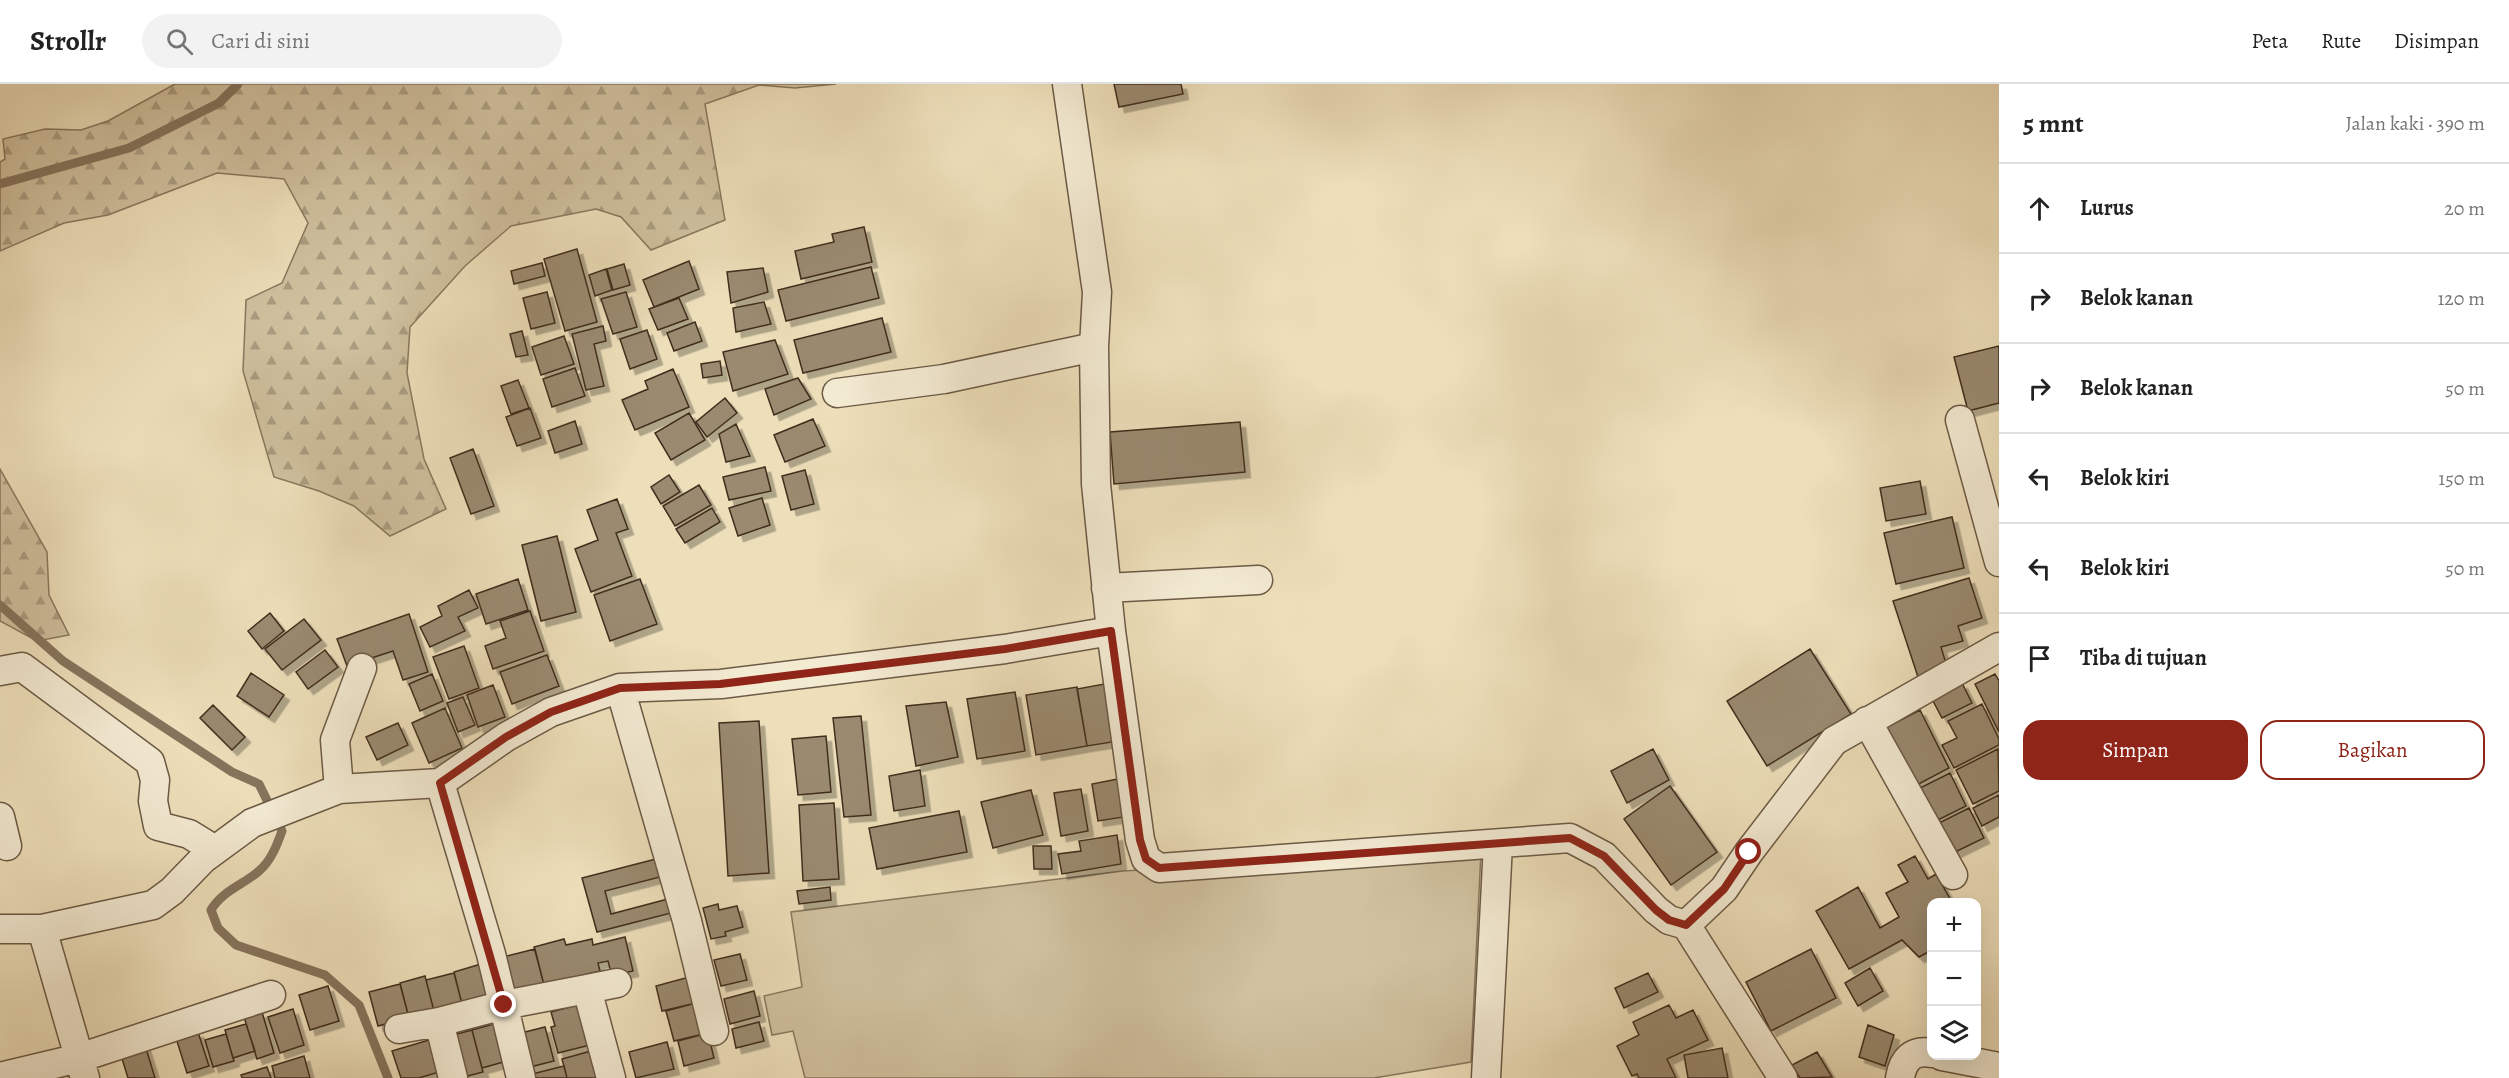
<!DOCTYPE html>
<html lang="id">
<head>
<meta charset="utf-8">
<style>
  :root { --surface:#fff; --page:#f2f2f2; --text:#222; --muted:#767676; --line:#e0e0e0; --accent:#8f2418 }
  body { margin:0; font-family:Alegreya,serif; background:var(--page); color:var(--text) }
  .controls { position:absolute; right:18px; bottom:18px; display:grid; overflow:hidden; border-radius:12px; box-shadow:0 6px 24px #0002 }
  .controls button { width:54px; height:54px; display:grid; place-items:center; padding:0; border:0; border-bottom:2px solid var(--line); background:var(--surface); color:var(--text); font:30px sans-serif }
  .stop { position:absolute; width:18px; height:18px; margin:-14px; border:4px solid #8f2418; border-radius:50%; background:#fff }
  .stop.end { background:#8f2418; border-color:#fff; box-shadow:0 2px 6px #0008 }
  .list { margin:0; padding:0; list-style:none }
  h2 { display:flex; justify-content:space-between; align-items:center; height:78px; margin:0; padding:0 24px; font-size:26px }
  h2 small { font-size:20px; font-weight:400; color:var(--muted) }
  .list li { display:grid; grid-template-columns:39px 1fr auto; gap:18px; align-items:center; box-sizing:border-box; height:90px; padding:0 24px; border-top:2px solid var(--line) }
  .list b { display:block; font-size:22px; white-space:nowrap }
  .list em { font-size:20px; font-style:normal; color:var(--muted) }
  .actions { display:flex; gap:12px; padding:18px 24px }
  .actions a { flex:1; padding:14px 0; border:2px solid var(--accent); border-radius:18px; text-align:center; font-size:21px; color:var(--accent) }
  .actions .main { background:var(--accent); color:#fff }
  .icon { flex:none; width:33px; height:33px; fill:none; stroke:currentColor; stroke-width:2; stroke-linecap:round; stroke-linejoin:round }
  .map { position:relative; flex:none; width:1999px; height:994px; overflow:hidden }
  header { display:flex; align-items:center; gap:36px; box-sizing:border-box; height:84px; padding:0 30px; background:var(--surface); border-bottom:2px solid var(--line) }
  header strong { font-size:28px }
  nav { display:flex; gap:33px; margin-inline-start:auto; font-size:21px }
  .search { width:420px; height:54px; background:var(--page); display:flex; align-items:center; gap:15px; box-sizing:border-box; padding:0 21px; border-radius:33px; color:var(--muted); font-size:22px }
  main { display:flex }
  aside { flex:1; background:var(--surface) }
  .map>svg:first-child { display:block }
  .grass { fill:#d0c19f; stroke:#88785e; stroke-width:1.5 }
  .forest { fill:url(#forest-firs); stroke:#88785e; stroke-width:1.5 }
  .lines { fill:none; stroke-linecap:round; stroke-linejoin:round }
  .stream { stroke:#85745c; stroke-width:9 }
  .building { fill:#9a8a6f; stroke:#412e1e; stroke-width:1.5; filter:url(#shadow) }
  .minor-casing { stroke:#6c5a45; stroke-width:31 }
  .minor { stroke:#f3ead2; stroke-width:28 }
  .route { stroke:#8f2418; stroke-width:8 }
</style>
</head>
<body>
<header>
<strong>Strollr</strong>
<div class="search"><svg class="icon" aria-label="search" viewBox="0 0 24 24"><circle cx="10" cy="10" r="6"/><path d="M15 15l6 6"/></svg>Cari di sini</div>
<nav><a>Peta</a><a>Rute</a><a>Disimpan</a></nav>
</header>
<main>
<div class="map">
<svg width="1999" height="994" viewBox="0 0 1999 994">
  <defs>
    <pattern id="forest-firs" width="22" height="20" patternUnits="userSpaceOnUse" patternTransform="scale(1.5)"><rect width="22" height="20" fill="#d0c19f"/><path d="M5 1l3.5 6h-7zM16 11l3.5 6h-7z" fill="#aa9d81"/></pattern>
    <filter id="shadow"><feDropShadow dx="5.5" dy="5.5" stdDeviation="0" flood-color="#0004"/></filter>
  </defs>
  <rect width="100%" height="100%" fill="#eddfba"/>
  <filter id="stains"><feTurbulence type="fractalNoise" baseFrequency=".00333" numOctaves="4"/><feColorMatrix values="0 0 0 0 .2 0 0 0 0 .09 0 0 0 0 .02 0 0 0 .5 -.17"/></filter>
  <radialGradient id="worn" r=".72"><stop offset=".6" stop-color="#630" stop-opacity="0"/><stop offset="1" stop-color="#630" stop-opacity=".3"/></radialGradient>
  <path class="grass" d="M 1481,767 L 1471,978 L 1374,994 L 805,994 L 793,947 L 772,951 L 764,912 L 802,903 L 791,828 L 1123,787 Z"/>
  <path class="forest" d="M 175,0 L 836,0 L 795,4 L 759,1 L 705,20 L 725,136 L 651,166 L 621,133 L 596,125 L 511,142 L 465,182 L 410,243 L 407,289 L 424,375 L 446,425 L 390,452 L 354,422 L 319,407 L 274,393 L 243,287 L 246,216 L 282,199 L 308,139 L 284,95 L 217,89 L 108,131 L 64,139 L 0,167 L 0,78 L 5,75 L 3,55 L 45,45 L 81,46 L 108,37 Z
    M 0,385 L 47,468 L 49,511 L 69,551 L 37,557 L 0,537 Z"/>
  <g class="lines">
    <path class="stream" d="M 0,100 L 129,64 L 219,19 L 238,0
      M 0,521 L 63,577 L 232,688 L 259,700 L 282,747 C 277,761 271,777 259,787 C 243,801 222,807 211,826 L 218,844 L 236,861 L 325,891 L 359,921 L 388,994"/>
  </g>
  <path class="building" d="M 1114,0 L 1181,0 L 1183,10 L 1119,23 Z
    M 864,143 L 872,178 L 801,195 L 795,167 L 834,158 L 832,150 Z
    M 577,165 L 597,238 L 565,247 L 544,175 Z
    M 689,177 L 699,205 L 654,223 L 643,196 Z
    M 542,179 L 545,192 L 514,200 L 511,187 Z
    M 624,180 L 630,201 L 613,206 L 607,185 Z
    M 871,183 L 879,214 L 786,237 L 778,206 Z
    M 763,184 L 768,208 L 731,219 L 727,188 Z
    M 606,185 L 612,206 L 595,212 L 589,191 Z
    M 547,208 L 555,239 L 531,245 L 523,214 Z
    M 626,208 L 637,243 L 613,250 L 601,215 Z
    M 679,214 L 688,235 L 658,246 L 649,225 Z
    M 764,218 L 771,240 L 736,248 L 733,224 Z
    M 882,234 L 891,268 L 803,289 L 794,256 Z
    M 695,238 L 702,257 L 674,267 L 667,249 Z
    M 603,242 L 606,257 L 594,260 L 604,302 L 586,306 L 572,250 Z
    M 647,246 L 657,275 L 630,285 L 620,255 Z
    M 522,247 L 528,271 L 516,273 L 510,250 Z
    M 564,252 L 574,280 L 541,291 L 532,263 Z
    M 775,256 L 788,290 L 733,307 L 723,268 Z
    M 1999,262 L 1999,319 L 1968,327 L 1954,273 Z
    M 720,277 L 722,291 L 703,294 L 701,280 Z
    M 575,284 L 585,312 L 552,323 L 543,295 Z
    M 673,285 L 689,323 L 635,346 L 622,316 L 648,305 L 645,297 Z
    M 798,294 L 811,315 L 774,331 L 765,305 Z
    M 518,296 L 529,324 L 511,330 L 501,302 Z
    M 725,314 L 737,329 L 707,353 L 696,338 Z
    M 530,324 L 541,354 L 517,362 L 506,333 Z
    M 689,329 L 705,356 L 671,376 L 655,349 Z
    M 813,335 L 825,362 L 785,378 L 774,351 Z
    M 575,337 L 582,360 L 555,369 L 548,347 Z
    M 1240,338 L 1245,388 L 1114,400 L 1110,348 Z
    M 736,340 L 750,372 L 726,378 L 719,350 Z
    M 473,365 L 494,422 L 471,430 L 450,374 Z
    M 765,383 L 771,407 L 729,416 L 723,393 Z
    M 805,386 L 814,420 L 791,426 L 782,392 Z
    M 669,391 L 680,408 L 661,420 L 651,403 Z
    M 1920,397 L 1926,430 L 1886,437 L 1880,404 Z
    M 699,401 L 711,421 L 675,442 L 663,422 Z
    M 762,414 L 770,441 L 738,452 L 729,424 Z
    M 617,415 L 628,445 L 616,449 L 632,492 L 591,508 L 575,465 L 598,456 L 587,426 Z
    M 712,424 L 720,438 L 685,459 L 676,445 Z
    M 1952,433 L 1964,484 L 1896,500 L 1884,449 Z
    M 557,452 L 576,528 L 541,537 L 522,461 Z
    M 1969,494 L 1982,534 L 1958,542 L 1963,557 L 1941,563 L 1948,586 L 1919,596 L 1893,517 Z
    M 518,495 L 528,526 L 486,540 L 476,510 Z
    M 640,495 L 657,540 L 610,557 L 594,511 Z
    M 469,506 L 478,524 L 458,533 L 465,547 L 430,563 L 420,543 L 442,532 L 438,522 Z
    M 530,527 L 544,567 L 493,585 L 485,562 L 506,554 L 500,537 Z
    M 270,529 L 284,547 L 262,565 L 248,547 Z
    M 409,530 L 428,588 L 403,596 L 393,567 L 347,582 L 337,555 Z
    M 304,535 L 321,556 L 282,586 L 265,565 Z
    M 464,562 L 479,604 L 449,615 L 433,573 Z
    M 1810,565 L 1851,630 L 1767,682 L 1727,617 Z
    M 325,566 L 338,583 L 308,605 L 296,588 Z
    M 547,571 L 559,602 L 512,620 L 500,588 Z
    M 251,589 L 284,611 L 269,633 L 237,612 Z
    M 432,590 L 443,617 L 420,627 L 409,600 Z
    M 1995,590 L 1999,597 L 1999,648 L 1975,600 Z
    M 1115,598 L 1125,656 L 1087,662 L 1077,605 Z
    M 1962,599 L 1972,619 L 1942,634 L 1932,615 Z
    M 493,601 L 505,633 L 478,643 L 467,611 Z
    M 1077,603 L 1087,662 L 1036,671 L 1026,611 Z
    M 1015,608 L 1025,667 L 977,675 L 967,615 Z
    M 463,613 L 475,641 L 458,648 L 447,619 Z
    M 946,618 L 958,673 L 916,682 L 906,622 Z
    M 1982,620 L 1999,655 L 1999,661 L 1954,684 L 1942,661 L 1957,654 L 1948,637 Z
    M 213,621 L 245,653 L 232,666 L 200,634 Z
    M 445,624 L 462,664 L 429,679 L 412,639 Z
    M 1920,626 L 1949,684 L 1913,703 L 1883,645 Z
    M 861,632 L 871,731 L 844,733 L 833,634 Z
    M 759,637 L 769,789 L 728,792 L 719,639 Z
    M 398,639 L 408,661 L 377,676 L 366,653 Z
    M 826,652 L 831,708 L 798,711 L 792,655 Z
    M 1653,665 L 1669,696 L 1627,719 L 1611,687 Z
    M 1998,665 L 1999,707 L 1973,720 L 1956,686 Z
    M 920,686 L 925,722 L 894,727 L 889,692 Z
    M 1950,689 L 1966,722 L 1930,740 L 1914,707 Z
    M 1123,694 L 1130,732 L 1098,737 L 1092,700 Z
    M 1670,702 L 1717,768 L 1671,801 L 1624,735 Z
    M 1081,705 L 1088,747 L 1061,752 L 1054,709 Z
    M 1031,706 L 1043,751 L 993,764 L 981,718 Z
    M 1999,711 L 1999,733 L 1982,742 L 1973,724 Z
    M 834,719 L 839,795 L 803,797 L 799,721 Z
    M 1969,724 L 1984,754 L 1945,773 L 1931,743 Z
    M 959,727 L 967,768 L 877,785 L 869,744 Z
    M 1117,751 L 1121,780 L 1062,790 L 1058,770 L 1081,767 L 1079,757 Z
    M 1033,762 L 1051,762 L 1052,785 L 1034,785 Z
    M 1915,772 L 1928,795 L 1936,790 L 1952,818 L 1932,818 L 1932,866 L 1919,873 L 1902,856 L 1849,885 L 1816,827 L 1858,803 L 1880,844 L 1899,833 L 1886,809 L 1908,798 L 1898,781 Z
    M 656,775 L 660,793 L 605,807 L 611,830 L 668,815 L 671,829 L 597,848 L 582,794 Z
    M 830,803 L 831,816 L 799,820 L 797,807 Z
    M 718,820 L 719,826 L 737,822 L 743,843 L 725,848 L 726,852 L 711,855 L 703,824 Z
    M 625,853 L 633,887 L 612,892 L 608,877 L 598,879 L 600,887 L 544,901 L 534,863 L 564,855 L 566,861 L 592,855 L 593,861 Z
    M 535,865 L 544,901 L 512,909 L 503,873 Z
    M 1811,865 L 1836,914 L 1771,947 L 1746,898 Z
    M 740,870 L 747,896 L 721,902 L 714,876 Z
    M 481,880 L 490,913 L 462,920 L 454,888 Z
    M 1870,884 L 1883,907 L 1858,922 L 1845,899 Z
    M 454,889 L 462,920 L 434,927 L 426,896 Z
    M 1648,889 L 1658,908 L 1624,924 L 1615,904 Z
    M 425,892 L 434,927 L 409,934 L 400,899 Z
    M 693,892 L 700,918 L 662,927 L 656,902 Z
    M 400,900 L 409,934 L 378,942 L 369,908 Z
    M 328,902 L 339,937 L 310,946 L 299,911 Z
    M 754,907 L 760,932 L 730,940 L 724,915 Z
    M 700,918 L 708,949 L 674,957 L 666,927 Z
    M 577,921 L 590,961 L 558,969 L 551,943 L 555,942 L 551,928 Z
    M 1669,921 L 1676,934 L 1693,926 L 1708,956 L 1667,975 L 1676,994 L 1639,994 L 1637,990 L 1632,992 L 1617,962 L 1639,951 L 1633,938 Z
    M 293,925 L 304,961 L 280,969 L 268,933 Z
    M 262,928 L 274,969 L 257,975 L 244,933 Z
    M 759,938 L 764,957 L 736,964 L 732,945 Z
    M 497,939 L 507,977 L 482,984 L 472,946 Z
    M 246,940 L 255,967 L 233,974 L 225,946 Z
    M 1868,941 L 1894,951 L 1885,982 L 1859,973 Z
    M 545,943 L 554,977 L 530,983 L 521,949 Z
    M 472,946 L 483,988 L 460,994 L 449,952 Z
    M 198,948 L 209,982 L 187,989 L 176,954 Z
    M 708,949 L 714,974 L 684,982 L 678,957 Z
    M 226,950 L 234,977 L 213,983 L 205,956 Z
    M 429,956 L 439,988 L 419,994 L 401,994 L 392,967 Z
    M 667,958 L 674,985 L 636,994 L 629,968 Z
    M 145,961 L 155,994 L 128,994 L 120,968 Z
    M 1722,964 L 1728,994 L 1688,994 L 1684,971 Z
    M 591,967 L 598,994 L 567,994 L 562,975 Z
    M 1817,968 L 1832,993 L 1800,994 L 1792,981 Z
    M 304,972 L 310,994 L 275,994 L 272,982 Z
    M 564,982 L 567,994 L 533,994 L 532,990 Z
    M 267,983 L 271,994 L 242,994 L 241,991 Z"/>
  <g class="lines">
    <g class="minor-casing">
      <path id="minor" d="M 1067,0 L 1097,208 L 1094,263 L 1096,400 L 1111,547 L 1140,756 L 1146,775 L 1159,784 L 1570,754 L 1604,772 L 1656,826 L 1669,836 L 1686,841 L 1783,994
        M 837,309 L 944,295 L 1094,263
        M 1960,336 L 1999,478
        M 1106,504 L 1258,496
        M 0,587 L 22,583 L 150,678 L 155,696 L 153,717 L 158,742 L 189,750 L 215,766
        M 620,604 L 687,837 L 714,947
        M 1867,637 L 1953,791
        M 440,699 L 491,870 L 521,994
        M 339,705 L 335,656 L 362,584
        M 0,733 L 7,762
        M 1686,841 L 1724,805 L 1749,768 L 1834,657 L 1999,563
        M 0,845 L 42,845 L 153,821 L 172,807 L 203,775 L 252,739 L 339,705 L 440,699 L 506,653 L 551,628 L 620,604 L 721,600 L 1005,565 L 1111,547
        M 42,845 L 85,994
        M 587,905 L 617,899
        M 399,945 L 439,938
        M 1942,972 L 1999,983
        M 0,993 L 79,974 L 271,911
        M 453,994 L 439,938 L 504,921 L 587,905 L 611,994
        M 1486,994 L 1498,760
        M 1900,994 C 1903,976 1912,965 1932,969"/>
    </g>
    <use href="#minor" class="minor"/>
  </g>
  <g class="lines">
    <path class="route" d="M 504,921 L 440,699 L 506,653 L 551,628 L 620,604 L 720,600 L 1005,565 L 1111,547 L 1140,756 L 1146,775 L 1159,784 L 1570,754 L 1604,772 L 1656,826 L 1669,836 L 1686,841 L 1724,805 L 1749,768"/>
  </g>
  <rect width="100%" height="100%" filter="url(#stains)"/>
  <rect width="100%" height="100%" fill="url(#worn)"/>
</svg>
<div class="controls">
<button>+</button>
<button>−</button>
<button><svg class="icon" aria-label="layers" viewBox="0 0 24 24"><path d="M12 4l9 5-9 5-9-5zM3 14l9 5 9-5"/></svg></button>
</div>
<div class="stop" style="left:1749px;top:768px"></div>
<div class="stop end" style="left:504px;top:921px"></div>
</div>
<aside>
<h2>5 mnt<small>Jalan kaki · 390 m</small></h2>
<ul class="list">
<li><svg class="icon" aria-label="ahead" viewBox="0 0 24 24"><path d="M12 20V5M6 11l6-6 6 6"/></svg><div><b>Lurus</b></div><em>20 m</em></li>
<li><svg class="icon" aria-label="right" viewBox="0 0 24 24"><path d="M7 20v-9h11M14 6l5 5-5 5"/></svg><div><b>Belok kanan</b></div><em>120 m</em></li>
<li><svg class="icon" aria-label="right" viewBox="0 0 24 24"><path d="M7 20v-9h11M14 6l5 5-5 5"/></svg><div><b>Belok kanan</b></div><em>50 m</em></li>
<li><svg class="icon" aria-label="left" viewBox="0 0 24 24"><path d="M17 20v-9H6M10 6l-5 5 5 5"/></svg><div><b>Belok kiri</b></div><em>150 m</em></li>
<li><svg class="icon" aria-label="left" viewBox="0 0 24 24"><path d="M17 20v-9H6M10 6l-5 5 5 5"/></svg><div><b>Belok kiri</b></div><em>50 m</em></li>
<li><svg class="icon" aria-label="arrive" viewBox="0 0 24 24"><path d="M6 21V4h12l-3 4 3 4H6"/></svg><div><b>Tiba di tujuan</b></div></li>
</ul>
<div class="actions"><a class="main">Simpan</a><a>Bagikan</a></div>
</aside>
</main>
</body>
</html>
